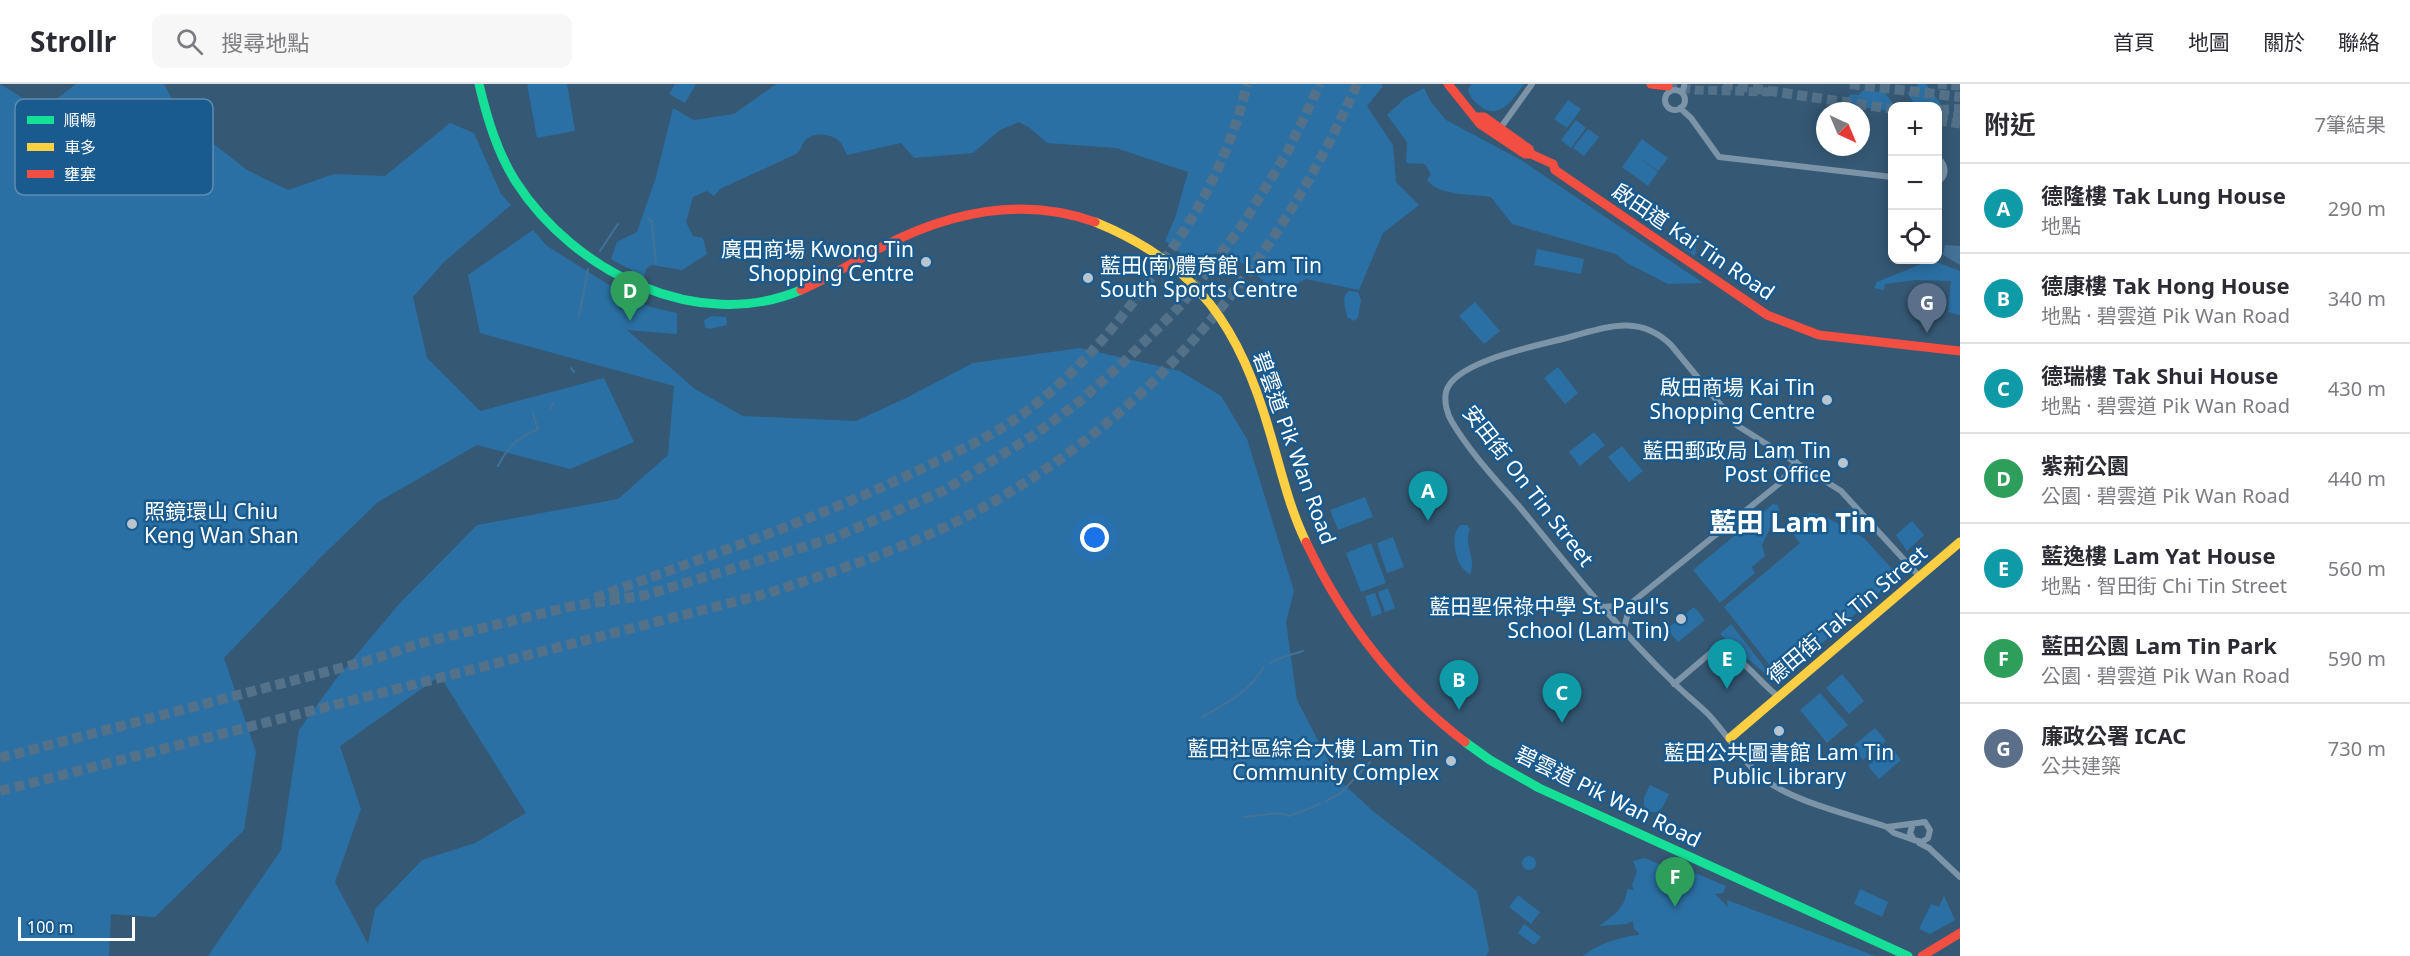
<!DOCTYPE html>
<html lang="zh-TW">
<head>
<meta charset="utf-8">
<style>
  :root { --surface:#fff; --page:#f7f7f7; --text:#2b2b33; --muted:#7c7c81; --line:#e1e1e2; --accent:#6a7079 }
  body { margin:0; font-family:"Noto Sans","Noto Sans TC",sans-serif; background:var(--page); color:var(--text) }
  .controls { position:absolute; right:18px; top:18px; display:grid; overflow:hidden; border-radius:12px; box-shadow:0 3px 15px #0003 }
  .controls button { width:54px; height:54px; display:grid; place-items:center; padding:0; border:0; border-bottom:2px solid var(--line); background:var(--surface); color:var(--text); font:30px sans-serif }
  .compass { position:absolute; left:1816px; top:18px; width:54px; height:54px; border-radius:50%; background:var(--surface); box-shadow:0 3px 15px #0003; rotate:136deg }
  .scale { position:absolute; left:18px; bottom:15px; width:117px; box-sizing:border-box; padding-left:6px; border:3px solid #fff; border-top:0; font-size:16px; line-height:21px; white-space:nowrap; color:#fff; -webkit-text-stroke:4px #1a5b8f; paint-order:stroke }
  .you { position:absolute; left:1095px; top:454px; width:21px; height:21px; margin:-15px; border:4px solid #fff; border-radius:50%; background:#1a73e8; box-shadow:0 0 0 9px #1a73e833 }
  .badge { display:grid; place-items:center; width:39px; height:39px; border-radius:50%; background:var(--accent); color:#fff; font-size:20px; font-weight:700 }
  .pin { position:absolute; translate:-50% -50px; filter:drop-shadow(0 2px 3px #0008) }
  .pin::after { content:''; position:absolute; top:32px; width:21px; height:18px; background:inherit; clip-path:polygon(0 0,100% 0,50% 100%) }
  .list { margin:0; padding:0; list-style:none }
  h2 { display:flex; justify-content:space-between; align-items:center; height:78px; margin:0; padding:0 24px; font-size:26px }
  h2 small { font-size:20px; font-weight:400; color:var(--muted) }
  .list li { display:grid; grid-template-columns:39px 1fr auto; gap:18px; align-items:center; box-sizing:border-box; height:90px; padding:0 24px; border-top:2px solid var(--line) }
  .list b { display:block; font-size:22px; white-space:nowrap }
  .list p { margin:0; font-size:20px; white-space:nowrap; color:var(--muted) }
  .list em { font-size:20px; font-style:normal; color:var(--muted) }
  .icon { flex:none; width:33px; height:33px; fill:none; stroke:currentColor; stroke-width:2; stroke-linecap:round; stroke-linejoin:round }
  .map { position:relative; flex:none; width:1960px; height:872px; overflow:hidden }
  header { display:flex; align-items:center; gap:36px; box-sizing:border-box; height:84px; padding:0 30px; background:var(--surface); border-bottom:2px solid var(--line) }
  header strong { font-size:28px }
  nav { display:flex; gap:33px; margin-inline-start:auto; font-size:21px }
  .search { width:420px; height:54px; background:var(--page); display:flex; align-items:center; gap:15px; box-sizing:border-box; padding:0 21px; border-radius:12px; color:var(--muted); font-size:22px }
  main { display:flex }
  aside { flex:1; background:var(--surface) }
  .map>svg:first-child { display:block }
  .green { fill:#2b70a4; fill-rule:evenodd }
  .water { fill:#447196 }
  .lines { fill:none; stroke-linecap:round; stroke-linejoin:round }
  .stream { stroke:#447196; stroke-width:2 }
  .secondary-tunnel { stroke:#537189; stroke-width:9; stroke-dasharray:9 4.5; stroke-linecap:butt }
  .primary-tunnel { stroke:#537189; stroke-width:9; stroke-dasharray:9 4.5; stroke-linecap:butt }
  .highway-tunnel { stroke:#537189; stroke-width:10; stroke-dasharray:10 5; stroke-linecap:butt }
  .street { stroke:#7c94a8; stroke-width:6 }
  .fast { stroke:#16e098; stroke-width:9 }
  .slow { stroke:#ffcf43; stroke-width:9 }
  .jam { stroke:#f24e42; stroke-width:9 }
  .street-bridge { stroke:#7c94a8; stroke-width:6 }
  .poi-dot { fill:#b8c5ce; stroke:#1a5b8f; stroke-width:2 }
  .labels { text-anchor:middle; stroke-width:5; stroke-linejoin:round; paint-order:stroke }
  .street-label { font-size:21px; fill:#fff; stroke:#1a5b8f }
  .poi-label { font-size:21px; fill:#fff; stroke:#1a5b8f; text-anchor:end }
  .district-label { font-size:27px; font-weight:bold; fill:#fff; stroke:#1a5b8f }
  .key { fill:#1a5b8f; stroke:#5f8cb1; stroke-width:1.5 }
  .key-label { font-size:16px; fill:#fff }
</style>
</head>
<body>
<header>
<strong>Strollr</strong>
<div class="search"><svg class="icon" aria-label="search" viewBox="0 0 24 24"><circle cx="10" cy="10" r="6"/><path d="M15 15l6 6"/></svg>搜尋地點</div>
<nav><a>首頁</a><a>地圖</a><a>關於</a><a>聯絡</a></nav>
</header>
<main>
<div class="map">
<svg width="1960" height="872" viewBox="0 0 1960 872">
  <rect width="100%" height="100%" fill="#355874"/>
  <path class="green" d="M 0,0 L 42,26 L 76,0 L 164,0 L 183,36 L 247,86 L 288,106 L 334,90 L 385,92 L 450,39 L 474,49 L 501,110 L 511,121 L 444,178 L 413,213 L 427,274 L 480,327 L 604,294 L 634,358 L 570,385 L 477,361 L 378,418 L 322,472 L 224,574 L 256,668 L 244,746 L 155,833 L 111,830 L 109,872 L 0,872 Z
    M 527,0 L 567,0 L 575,47 L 537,54 Z
    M 675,0 L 696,0 L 685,19 L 669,10 Z
    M 776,0 L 1381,0 L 1383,2 L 1367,22 L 1393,61 L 1396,98 L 1419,121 L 1383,149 L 1359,206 L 1306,195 L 1278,210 C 1251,188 1225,152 1191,180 L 1175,164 L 1165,157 L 1175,134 L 1188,88 L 1116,64 L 1047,59 L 1030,44 L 1019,38 L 1000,46 L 973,69 L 914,74 L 901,59 L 847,71 C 845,67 843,61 840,58 C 831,49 812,47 804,58 C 800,63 802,66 796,70 L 720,105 L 714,112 L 707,107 L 693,113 L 686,138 L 693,152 L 703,154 L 707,170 L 682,186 L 651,181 L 646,185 L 644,193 L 611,175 L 617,158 L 637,148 L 656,93 L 673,24 L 694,36 L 734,30 Z
    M 1471,0 L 1524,0 C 1513,16 1498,38 1479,21 C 1473,16 1470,13 1468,6 Z
    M 1919,0 L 1926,0 L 1947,28 L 1938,35 L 1938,22 L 1916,22 L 1907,9 Z
    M 1424,4 L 1431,18 L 1446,36 L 1521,76 L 1703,199 L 1668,200 L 1627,179 L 1616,170 L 1512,140 L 1491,113 C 1471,110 1439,112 1427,96 L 1431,90 L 1425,80 L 1406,79 L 1407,58 L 1387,31 L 1404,15 Z
    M 1864,6 L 1885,9 L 1895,22 L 1888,27 L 1841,20 L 1851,10 L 1858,11 Z
    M 1568,16 L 1581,25 L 1567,44 L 1554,35 Z
    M 1576,36 L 1586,44 L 1571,64 L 1561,56 Z
    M 1588,45 L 1599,53 L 1584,72 L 1573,64 Z
    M 1642,55 L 1668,74 L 1658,87 L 1632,69 Z
    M 1632,69 L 1658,88 L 1648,102 L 1622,83 Z
    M 533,146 L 547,162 L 614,204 L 620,227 L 625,210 L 650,223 L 677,229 L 677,250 L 627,246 L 695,305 L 743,332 L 856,337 L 906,314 L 973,279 L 1080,264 L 1180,287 L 1221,312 L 1247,355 L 1294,507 L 1286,538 L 1297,616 L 1338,695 L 1374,728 L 1477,807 L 1489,866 L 1486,872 L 208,872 L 281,766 L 299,646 L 336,595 L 400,519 L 477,441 L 618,415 L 668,371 L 674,302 L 480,249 L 468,191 ZM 440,592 L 526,729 L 475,759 L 422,776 L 375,825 L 368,860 L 335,798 L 361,725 L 340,662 Z
    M 1692,149 L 1691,158 L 1696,163 L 1695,172 L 1682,163 Z
    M 1537,165 L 1584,175 L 1581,190 L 1534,181 Z
    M 1931,176 L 1960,187 L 1960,231 L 1948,228 L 1951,197 L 1916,196 L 1885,200 L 1884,206 L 1874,204 L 1877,198 Z
    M 1349,207 L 1358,208 L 1361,216 L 1358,234 L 1354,237 L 1347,233 C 1346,223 1340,214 1349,207 Z
    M 1475,218 L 1500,247 L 1484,260 L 1459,232 Z
    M 711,232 L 726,233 L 727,241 L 709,245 L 705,243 L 704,236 Z
    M 1558,283 L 1578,309 L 1565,320 L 1544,294 Z
    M 1594,348 L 1605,361 L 1580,382 L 1569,368 Z
    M 1622,362 L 1643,387 L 1629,398 L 1608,373 Z
    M 1365,413 L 1373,433 L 1338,446 L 1330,426 Z
    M 1773,420 L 1778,421 L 1779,426 L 1762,461 L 1765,472 L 1752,483 L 1755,489 L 1720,519 L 1693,486 Z
    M 1809,429 L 1822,431 L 1864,454 L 1895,488 L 1892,497 L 1784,593 L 1780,594 L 1724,523 L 1800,459 L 1794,451 L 1795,445 Z
    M 1912,437 L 1924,451 L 1907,467 L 1896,451 Z
    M 1461,441 L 1467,441 L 1470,445 C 1463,460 1477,475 1470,490 C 1456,485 1448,449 1461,441 Z
    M 1393,453 L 1404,483 L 1387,489 L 1377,459 Z
    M 1371,459 L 1386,499 L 1361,508 L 1346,469 Z
    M 1388,504 L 1395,524 L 1385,528 L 1378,508 Z
    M 1375,509 L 1382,529 L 1372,533 L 1365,512 Z
    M 1694,523 L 1705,536 L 1678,558 L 1667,545 Z
    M 1731,540 L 1770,590 L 1770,594 L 1720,550 Z
    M 1842,590 L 1864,617 L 1849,630 L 1826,604 Z
    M 1820,609 L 1848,641 L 1827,659 L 1800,626 Z
    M 1875,644 L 1886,657 L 1863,676 L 1852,663 Z
    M 1890,662 L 1901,676 L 1879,695 L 1868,682 Z
    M 1650,701 L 1669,710 L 1663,723 L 1657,728 L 1649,728 L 1644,722 L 1644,714 Z
    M1522 779a7 7 0 1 1 14 0a7 7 0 1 1-14 0Z
    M 1645,774 L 1673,786 L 1678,782 L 1726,802 L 1723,809 L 1715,810 L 1728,823 L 1727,816 L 1875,872 L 1583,872 C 1596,861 1622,852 1639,851 L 1639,849 L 1634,845 L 1633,837 L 1626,840 L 1599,842 C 1614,831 1625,825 1627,805 L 1634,806 L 1632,801 L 1637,787 L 1633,777 Z
    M 1860,805 L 1888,818 L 1882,833 L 1854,820 Z
    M 1518,811 L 1540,828 L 1531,840 L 1509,823 Z
    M 1944,812 L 1955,836 L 1930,850 L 1919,845 L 1931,820 L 1939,823 Z
    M 1524,840 L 1541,853 L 1534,861 L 1518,849 Z"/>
  <path class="water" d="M 1945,161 L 1960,162 L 1960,181 L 1943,171 Z"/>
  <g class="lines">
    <path class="stream" d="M 648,134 L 652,138 L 656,179
      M 600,167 L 618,140
      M 579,233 L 588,185
      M 571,284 L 574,288
      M 550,325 L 553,319
      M 498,382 C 509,361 516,355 538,345 L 533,330
      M 1270,579 L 1283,573 L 1303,567
      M 1202,633 C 1226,620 1250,607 1264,583
      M 1326,717 L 1341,709 L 1370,678
      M 1244,733 L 1279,729 L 1290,732 L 1320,720"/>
    <path class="secondary-tunnel" d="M 1668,2 L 1695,6 L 1770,8
      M 1938,37 L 1960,40"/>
    <path class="primary-tunnel" d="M 1938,0 L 1960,2"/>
    <path class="highway-tunnel" d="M 1723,0 L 1892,25
      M 1850,0 L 1960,13
      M 1939,26 L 1960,25
      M 1938,31 L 1960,33
      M 595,514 C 704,473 815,436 921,385 C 956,368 993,352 1024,329 C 1076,291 1116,242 1154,190 C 1197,133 1231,70 1247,0
      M 0,674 L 367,577 L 425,558 L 573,522 L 646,511 L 833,454 L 943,407 L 1034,351 L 1079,318 L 1130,272 L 1182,220 L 1241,143 L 1287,69 L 1320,0
      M 0,707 L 769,509 C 838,486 910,463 975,428 C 1151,333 1277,181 1357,0"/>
    <path class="street" d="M1665 16a10 10 0 1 1 20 0a10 10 0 1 1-20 0Z
      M 1680,24 L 1691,34 L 1719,73 L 1892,93
      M 1499,46 L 1532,0
      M 1938,76 L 1941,77 C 1946,84 1946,93 1938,97
      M 1604,523 L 1630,520 L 1780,399 L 1796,378
      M 1624,545 L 1630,520
      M 1674,600 L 1714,566 C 1737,564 1760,600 1779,613
      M 1887,743 L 1925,738 L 1930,746 L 1928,754 L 1922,758 L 1914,756 L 1910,749 L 1913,740
      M 1914,756 L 1894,749 L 1887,743 C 1848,730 1798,719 1765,696 C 1746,682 1726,649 1709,631 C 1698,620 1686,611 1675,600 C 1620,547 1571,486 1523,427 C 1499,399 1471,370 1452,338 C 1447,330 1444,318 1446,308 C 1453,277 1541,261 1570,253 C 1607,243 1639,230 1671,261 L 1738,342 L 1841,407 L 1920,493
      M 1919,759 L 1929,764 L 1960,793"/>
    <path class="fast" d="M 479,0 C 487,34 497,68 516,98 C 574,188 698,250 801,206
      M 1465,658 L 1490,676 L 1539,704 L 1908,872"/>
    <path class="slow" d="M 1095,138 C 1199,180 1240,245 1270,349 C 1281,386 1289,423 1306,458
      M 1730,654 L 1960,458"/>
    <path class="jam" d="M 1448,0 L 1480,40 L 1525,70 L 1531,70
      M 1651,0 L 1668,2
      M 1476,33 L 1484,33 L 1529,65 L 1531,70 L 1553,80 L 1555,86 L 1767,231 L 1819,251 L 1960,267
      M 801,206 C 829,194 855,177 882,163 C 949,128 1022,112 1095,138
      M 1306,458 C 1343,536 1396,605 1465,658
      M 1922,872 L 1960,849"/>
    <path class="street-bridge" d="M 1683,6 L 1684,2"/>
  </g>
  <g class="poi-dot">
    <circle cx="926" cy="178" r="6"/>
    <circle cx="1088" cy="194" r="6"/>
    <circle cx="1827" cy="316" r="6"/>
    <circle cx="1843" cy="379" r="6"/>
    <circle cx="132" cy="440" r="6"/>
    <circle cx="1681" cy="535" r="6"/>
    <circle cx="1779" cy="647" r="6"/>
    <circle cx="1451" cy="677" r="6"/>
  </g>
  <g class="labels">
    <g class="street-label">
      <text transform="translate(1693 158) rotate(34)" y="7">啟田道 Kai Tin Road</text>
      <text transform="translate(1294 364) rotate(70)" y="7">碧雲道 Pik Wan Road</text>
      <text transform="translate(1528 402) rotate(52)" y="7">安田街 On Tin Street</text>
      <text transform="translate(1847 531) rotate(-40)" y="7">德田街 Tak Tin Street</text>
      <text transform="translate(1608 713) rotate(26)" y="7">碧雲道 Pik Wan Road</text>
    </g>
    <g class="poi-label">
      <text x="914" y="173">廣田商場 Kwong Tin<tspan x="914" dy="24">Shopping Centre</tspan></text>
      <text x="1100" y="189" text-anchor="start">藍田(南)體育館 Lam Tin<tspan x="1100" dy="24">South Sports Centre</tspan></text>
      <text x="1815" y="311">啟田商場 Kai Tin<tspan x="1815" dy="24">Shopping Centre</tspan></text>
      <text x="1831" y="374">藍田郵政局 Lam Tin<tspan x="1831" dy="24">Post Office</tspan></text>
      <text x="144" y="435" text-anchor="start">照鏡環山 Chiu<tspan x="144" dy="24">Keng Wan Shan</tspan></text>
      <text x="1669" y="530">藍田聖保祿中學 St. Paul's<tspan x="1669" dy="24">School (Lam Tin)</tspan></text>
      <text x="1439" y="672">藍田社區綜合大樓 Lam Tin<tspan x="1439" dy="24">Community Complex</tspan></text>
      <text x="1779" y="676" text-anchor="middle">藍田公共圖書館 Lam Tin<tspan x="1779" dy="24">Public Library</tspan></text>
    </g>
    <g class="district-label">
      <text x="1793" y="448">藍田 Lam Tin</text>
    </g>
  </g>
  <rect x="15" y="15" width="198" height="96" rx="9" class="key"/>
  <rect x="27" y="32" width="27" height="8" fill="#16e098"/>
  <rect x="27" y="59" width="27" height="8" fill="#ffcf43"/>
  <rect x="27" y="86" width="27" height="8" fill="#f24e42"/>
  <g class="key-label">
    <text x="64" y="42">順暢</text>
    <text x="64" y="69">車多</text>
    <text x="64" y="96">壅塞</text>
  </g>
</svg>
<div class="controls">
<button>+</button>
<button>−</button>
<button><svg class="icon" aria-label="locate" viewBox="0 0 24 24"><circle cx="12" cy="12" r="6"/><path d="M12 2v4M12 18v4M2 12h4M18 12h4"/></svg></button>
</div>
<svg class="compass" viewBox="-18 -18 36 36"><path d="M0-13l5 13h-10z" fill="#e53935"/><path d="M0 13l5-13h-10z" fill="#7c7c81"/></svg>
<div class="scale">100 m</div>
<div class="you"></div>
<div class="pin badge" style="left:1428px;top:437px;background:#0f9aa8">A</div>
<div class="pin badge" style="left:1459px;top:626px;background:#0f9aa8">B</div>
<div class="pin badge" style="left:1562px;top:639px;background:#0f9aa8">C</div>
<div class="pin badge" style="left:630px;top:237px;background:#2e9e5b">D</div>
<div class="pin badge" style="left:1727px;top:605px;background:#0f9aa8">E</div>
<div class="pin badge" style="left:1675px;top:823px;background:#2e9e5b">F</div>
<div class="pin badge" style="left:1927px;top:249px;background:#5c6f8a">G</div>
</div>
<aside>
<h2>附近<small>7筆結果</small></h2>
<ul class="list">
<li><span class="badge" style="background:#0f9aa8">A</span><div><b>德隆樓 Tak Lung House</b><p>地點</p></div><em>290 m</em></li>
<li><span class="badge" style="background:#0f9aa8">B</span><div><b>德康樓 Tak Hong House</b><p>地點 · 碧雲道 Pik Wan Road</p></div><em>340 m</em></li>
<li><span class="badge" style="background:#0f9aa8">C</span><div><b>德瑞樓 Tak Shui House</b><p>地點 · 碧雲道 Pik Wan Road</p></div><em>430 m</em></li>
<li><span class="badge" style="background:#2e9e5b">D</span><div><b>紫荊公園</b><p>公園 · 碧雲道 Pik Wan Road</p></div><em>440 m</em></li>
<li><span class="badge" style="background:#0f9aa8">E</span><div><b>藍逸樓 Lam Yat House</b><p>地點 · 智田街 Chi Tin Street</p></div><em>560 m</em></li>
<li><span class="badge" style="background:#2e9e5b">F</span><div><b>藍田公園 Lam Tin Park</b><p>公園 · 碧雲道 Pik Wan Road</p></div><em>590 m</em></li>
<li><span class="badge" style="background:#5c6f8a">G</span><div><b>廉政公署 ICAC</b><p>公共建築</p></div><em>730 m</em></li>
</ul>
</aside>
</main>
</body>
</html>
